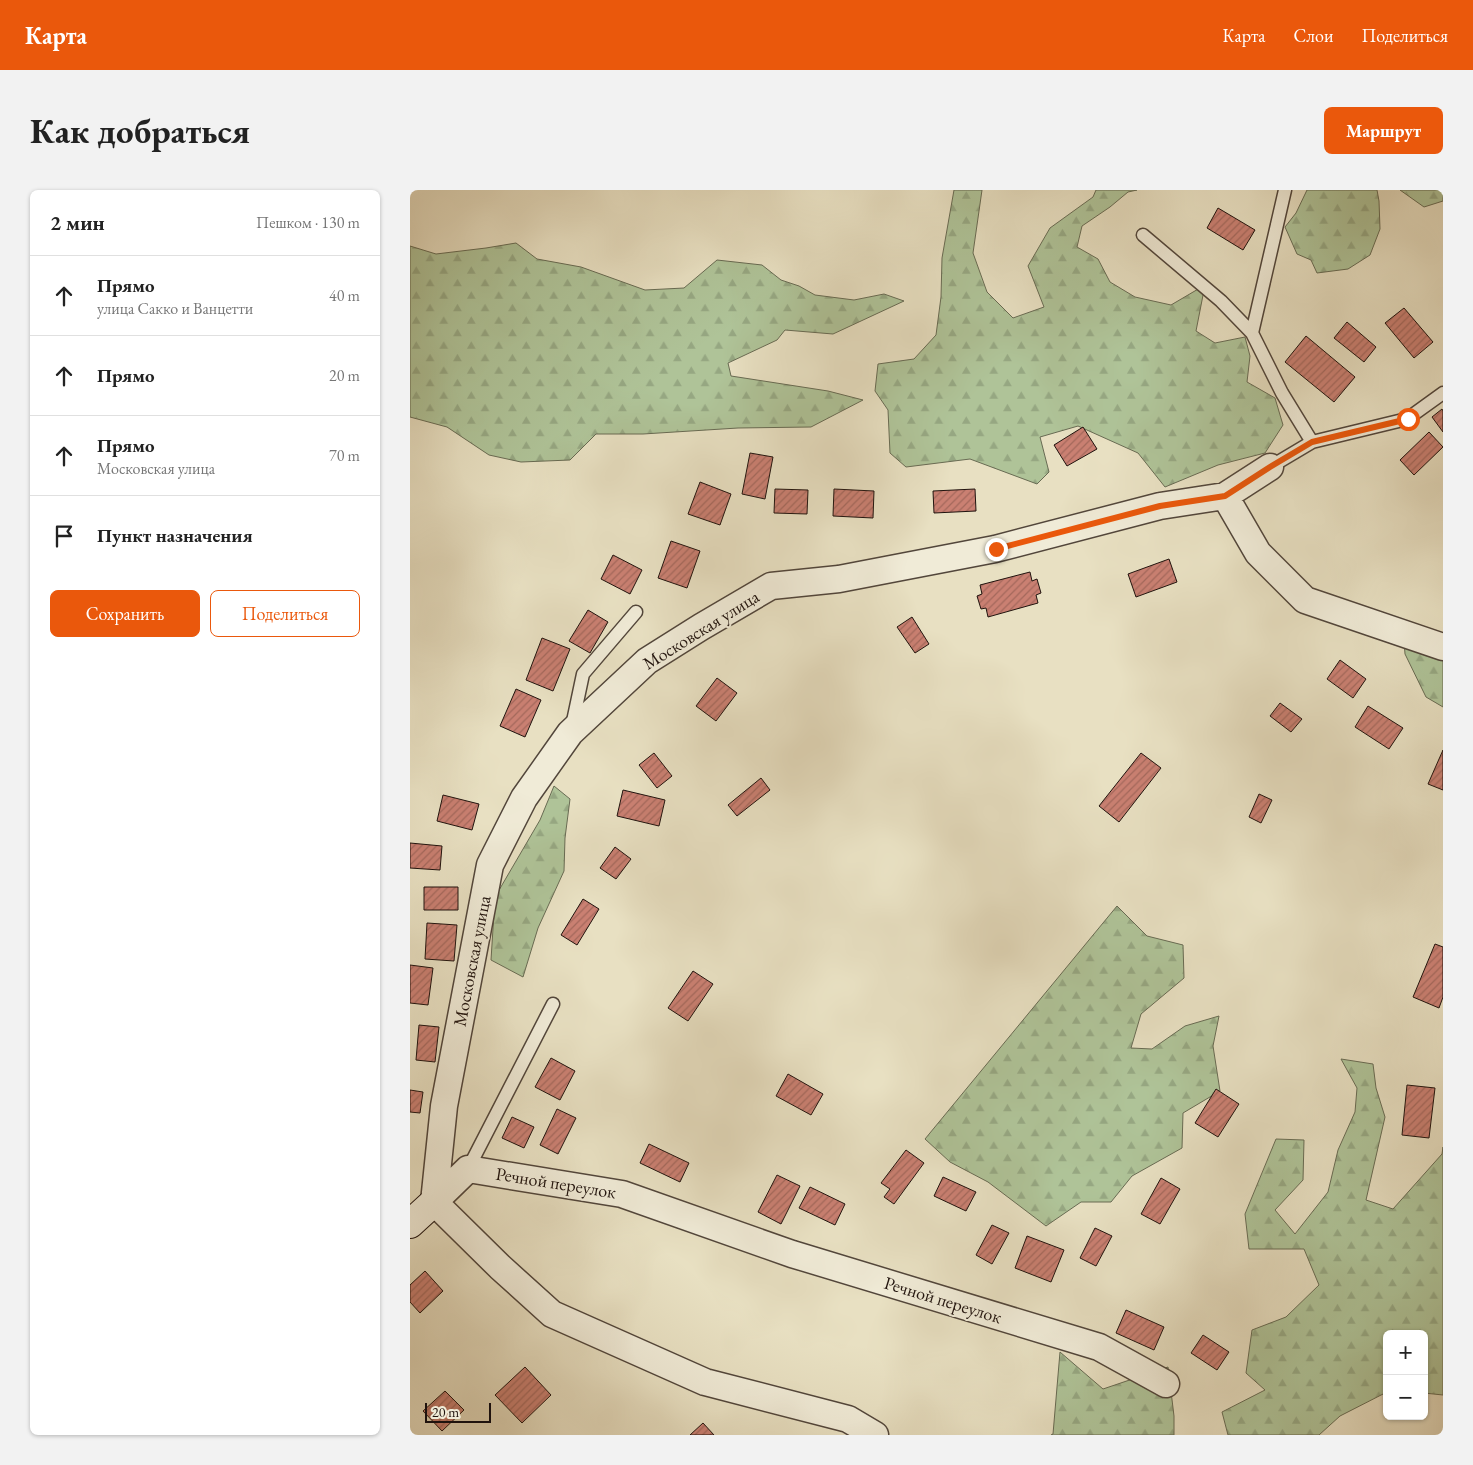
<!DOCTYPE html>
<html lang="ru">
<head>
<meta charset="utf-8">
<style>
  :root { --surface:#fff; --page:#f2f2f2; --text:#222; --muted:#767676; --line:#e0e0e0; --accent:#ea580c }
  body { margin:0; font-family:"EB Garamond",serif; background:var(--page); color:var(--text) }
  .controls { position:absolute; right:15px; bottom:15px; display:grid; overflow:hidden; border-radius:8px; box-shadow:0 1px 4px #0004 }
  .controls button { width:45px; height:45px; display:grid; place-items:center; padding:0; border:0; border-bottom:1px solid var(--line); background:var(--surface); color:var(--text); font:25px sans-serif }
  .scale { position:absolute; left:15px; bottom:12px; width:66px; box-sizing:border-box; padding-left:5px; border:2px solid #20130e; border-top:0; font-size:14px; line-height:18px; white-space:nowrap; color:#20130e; -webkit-text-stroke:4px #f0ebd7; paint-order:stroke }
  .stop { position:absolute; width:15px; height:15px; margin:-11px; border:4px solid #ea580c; border-radius:50%; background:#fff }
  .stop.end { background:#ea580c; border-color:#fff; box-shadow:0 1px 5px #0008 }
  .list { margin:0; padding:0; list-style:none }
  h2 { display:flex; justify-content:space-between; align-items:center; height:65px; margin:0; padding:0 20px; font-size:21px }
  h2 small { font-size:16px; font-weight:400; color:var(--muted) }
  .list li { display:grid; grid-template-columns:32px 1fr auto; gap:15px; align-items:center; box-sizing:border-box; height:80px; padding:0 20px; border-top:1px solid var(--line) }
  .list b { display:block; font-size:19px; white-space:nowrap }
  .list p { margin:0; font-size:16px; white-space:nowrap; color:var(--muted) }
  .list em { font-size:16px; font-style:normal; color:var(--muted) }
  .actions { display:flex; gap:10px; padding:15px 20px }
  .actions a { flex:1; padding:11px 0; border:1px solid var(--accent); border-radius:8px; text-align:center; font-size:18px; color:var(--accent) }
  .actions .main { background:var(--accent); color:#fff }
  .icon { flex:none; width:28px; height:28px; fill:none; stroke:currentColor; stroke-width:2; stroke-linecap:round; stroke-linejoin:round }
  .map { position:relative; flex:none; width:1033px; height:1245px; overflow:hidden; border-radius:8px }
  header { display:flex; align-items:center; gap:30px; box-sizing:border-box; height:70px; padding:0 25px; background:var(--accent); color:#fff }
  header strong { font-size:24px }
  nav { display:flex; gap:28px; margin-inline-start:auto; font-size:18px }
  .intro { display:flex; align-items:center; justify-content:space-between; box-sizing:border-box; height:120px; padding:0 30px }
  h1 { margin:0; font-size:35px }
  .button { padding:12px 22px; border-radius:8px; background:var(--accent); color:#fff; font-size:18px; font-weight:700 }
  main { display:flex; gap:30px; padding:0 30px }
  aside { flex:1; background:var(--surface); border-radius:8px; box-shadow:0 1px 4px #0004 }
  .map>svg:first-child { display:block }
  .forest { fill:url(#forest-firs); stroke:#686b53 }
  .building { fill:url(#building-hatch); stroke:#20130e }
  .lines { fill:none; stroke-linecap:round; stroke-linejoin:round }
  .lane-casing { stroke:#52463b; stroke-width:15 }
  .street-casing { stroke:#52463b; stroke-width:29 }
  .secondary-casing { stroke:#20130e; stroke-width:30 }
  .lane { stroke:#f0ebd7; stroke-width:12 }
  .street { stroke:#f0ebd7; stroke-width:26 }
  .secondary { stroke:#f0ebd7; stroke-width:28 }
  .route { stroke:#ea580c; stroke-width:6 }
  .labels { text-anchor:middle; stroke-width:4; stroke-linejoin:round; paint-order:stroke }
  .street-label { font-size:18px; fill:#20130e; stroke:#f0ebd7 }
</style>
</head>
<body>
<header>
<strong>Карта</strong>
<nav><a>Карта</a><a>Слои</a><a>Поделиться</a></nav>
</header>
<div class="intro"><h1>Как добраться</h1><a class="button">Маршрут</a></div>
<main>
<aside>
<h2>2 мин<small>Пешком · 130 m</small></h2>
<ul class="list">
<li><svg class="icon" aria-label="ahead" viewBox="0 0 24 24"><path d="M12 20V5M6 11l6-6 6 6"/></svg><div><b>Прямо</b><p>улица Сакко и Ванцетти</p></div><em>40 m</em></li>
<li><svg class="icon" aria-label="ahead" viewBox="0 0 24 24"><path d="M12 20V5M6 11l6-6 6 6"/></svg><div><b>Прямо</b></div><em>20 m</em></li>
<li><svg class="icon" aria-label="ahead" viewBox="0 0 24 24"><path d="M12 20V5M6 11l6-6 6 6"/></svg><div><b>Прямо</b><p>Московская улица</p></div><em>70 m</em></li>
<li><svg class="icon" aria-label="arrive" viewBox="0 0 24 24"><path d="M6 21V4h12l-3 4 3 4H6"/></svg><div><b>Пункт назначения</b></div></li>
</ul>
<div class="actions"><a class="main">Сохранить</a><a>Поделиться</a></div>
</aside>
<div class="map">
<svg width="1033" height="1245" viewBox="0 0 1033 1245">
  <defs>
    <pattern id="forest-firs" width="22" height="20" patternUnits="userSpaceOnUse" patternTransform="scale(1.25)"><rect width="22" height="20" fill="#afc398"/><path d="M5 1l3.5 6h-7zM16 11l3.5 6h-7z" fill="#96a782"/></pattern>
    <pattern id="building-hatch" width="6" height="6" patternUnits="userSpaceOnUse" patternTransform="scale(1.25)"><rect width="6" height="6" fill="#ca8072"/><path d="M-1 1l2-2M0 6l6-6M5 7l2-2" fill="none" stroke="#a4685c"/></pattern>
  </defs>
  <rect width="100%" height="100%" fill="#e8e0c2"/>
  <filter id="stains"><feTurbulence type="fractalNoise" baseFrequency=".004" numOctaves="4"/><feColorMatrix values="0 0 0 0 .2 0 0 0 0 .09 0 0 0 0 .02 0 0 0 .5 -.17"/></filter>
  <radialGradient id="worn" r=".72"><stop offset=".6" stop-color="#630" stop-opacity="0"/><stop offset="1" stop-color="#630" stop-opacity=".3"/></radialGradient>
  <path class="forest" d="M 544,0 L 572,0 L 563,63 L 577,102 L 603,128 L 634,117 L 618,76 L 640,38 L 683,7 L 686,0 L 727,0 L 718,2 L 700,17 L 672,36 L 667,57 L 688,69 L 700,92 L 725,107 L 761,115 L 795,95 L 786,141 L 805,153 L 835,147 L 840,166 L 837,192 L 865,208 L 873,235 L 855,263 L 808,275 L 755,297 L 728,263 L 668,236 L 630,247 L 639,282 L 627,294 L 560,269 L 496,277 L 480,263 L 478,220 L 465,201 L 468,174 L 504,169 L 526,145 L 531,107 L 532,68 Z
    M 897,0 L 967,0 L 969,11 L 970,39 L 960,65 L 938,79 L 907,83 L 901,70 L 887,64 L 875,37 L 886,23 Z
    M 990,0 L 1033,0 L 1033,11 L 1014,17 Z
    M 106,53 L 127,69 L 171,77 L 235,100 L 274,98 L 307,70 L 352,75 L 371,90 L 389,96 L 405,105 L 444,110 L 474,104 L 494,111 L 423,144 L 375,140 L 367,150 L 318,173 L 321,186 L 418,201 L 453,210 L 401,237 L 328,238 L 233,244 L 186,244 L 160,270 L 111,272 L 79,265 L 37,237 L 0,227 L 0,56 L 26,64 L 76,58 Z
    M 993,437 L 1033,464 L 1033,517 L 1016,507 L 995,464 Z
    M 144,596 L 160,609 L 155,648 L 154,681 L 128,738 L 113,787 L 81,770 L 85,707 L 130,630 Z
    M 707,716 L 737,746 L 773,755 L 774,788 L 731,824 L 721,858 L 742,859 L 775,836 L 809,826 L 803,856 L 810,901 L 773,923 L 772,958 L 722,986 L 701,1012 L 671,1012 L 636,1036 L 578,992 L 540,972 L 515,949 Z
    M 931,869 L 963,874 L 966,898 L 975,927 L 956,1010 L 983,1019 L 1032,964 L 1033,957 L 1033,1205 L 1014,1203 L 1014,1144 L 977,1144 L 977,1202 L 930,1226 L 909,1245 L 818,1245 L 812,1222 L 855,1200 L 836,1183 L 842,1140 L 876,1127 L 909,1095 L 894,1059 L 839,1059 L 835,1024 L 866,949 L 894,950 L 893,990 L 865,1020 L 885,1044 L 918,1002 L 928,960 L 945,922 L 947,898 Z
    M 650,1162 L 693,1199 L 758,1177 L 764,1226 L 764,1245 L 641,1245 L 643,1244 Z"/>
  <path class="building" d="M 808,18 L 845,40 L 833,60 L 797,38 Z
    M 994,118 L 1023,152 L 1004,168 L 975,133 Z
    M 937,132 L 966,157 L 954,172 L 924,148 Z
    M 896,146 L 945,187 L 924,212 L 875,172 Z
    M 1032,219 L 1033,221 L 1033,242 L 1022,227 Z
    M 673,237 L 687,259 L 657,276 L 644,255 Z
    M 1019,242 L 1033,257 L 1004,285 L 990,270 Z
    M 340,263 L 363,267 L 355,309 L 332,304 Z
    M 290,292 L 321,304 L 310,335 L 278,324 Z
    M 365,299 L 398,300 L 397,324 L 364,323 Z
    M 424,299 L 464,301 L 463,328 L 423,326 Z
    M 565,299 L 566,321 L 524,323 L 523,301 Z
    M 261,351 L 290,361 L 277,398 L 248,388 Z
    M 203,365 L 232,380 L 220,404 L 191,389 Z
    M 759,369 L 767,392 L 726,407 L 718,384 Z
    M 620,382 L 622,391 L 627,389 L 631,403 L 626,405 L 628,413 L 578,427 L 576,418 L 571,419 L 567,406 L 572,404 L 570,395 Z
    M 178,420 L 198,432 L 180,463 L 159,451 Z
    M 502,427 L 519,454 L 505,463 L 487,437 Z
    M 132,448 L 160,459 L 143,501 L 116,490 Z
    M 930,470 L 956,489 L 943,508 L 917,489 Z
    M 307,488 L 327,503 L 306,531 L 286,516 Z
    M 106,499 L 131,510 L 115,547 L 90,536 Z
    M 870,513 L 892,529 L 881,542 L 860,526 Z
    M 958,516 L 993,538 L 979,559 L 945,537 Z
    M 1033,560 L 1033,600 L 1018,594 Z
    M 244,563 L 262,586 L 247,598 L 229,575 Z
    M 731,563 L 751,578 L 709,632 L 689,616 Z
    M 351,588 L 360,600 L 327,626 L 318,615 Z
    M 213,600 L 255,610 L 249,636 L 207,626 Z
    M 849,604 L 862,610 L 851,633 L 839,627 Z
    M 33,605 L 69,614 L 62,640 L 27,631 Z
    M 0,653 L 32,656 L 30,680 L 0,678 Z
    M 205,657 L 221,669 L 206,689 L 190,678 Z
    M 14,697 L 48,697 L 48,720 L 14,720 Z
    M 173,709 L 189,719 L 167,755 L 151,745 Z
    M 17,733 L 47,735 L 44,771 L 15,769 Z
    M 1025,754 L 1033,757 L 1033,807 L 1029,818 L 1003,807 Z
    M 0,775 L 23,778 L 18,815 L 0,813 Z
    M 283,781 L 303,794 L 278,831 L 258,818 Z
    M 9,835 L 29,837 L 25,872 L 6,870 Z
    M 141,868 L 165,881 L 150,910 L 125,897 Z
    M 378,884 L 413,904 L 401,925 L 366,906 Z
    M 997,895 L 1025,898 L 1019,948 L 992,945 Z
    M 806,899 L 829,914 L 808,947 L 785,933 Z
    M 0,900 L 13,902 L 10,923 L 0,922 Z
    M 147,919 L 166,928 L 148,964 L 130,955 Z
    M 102,927 L 124,937 L 114,958 L 92,948 Z
    M 239,954 L 279,973 L 270,992 L 230,973 Z
    M 496,960 L 514,973 L 484,1014 L 474,1007 L 480,999 L 471,993 Z
    M 367,985 L 390,996 L 371,1034 L 348,1022 Z
    M 533,987 L 566,1002 L 556,1021 L 524,1006 Z
    M 751,988 L 770,999 L 750,1034 L 731,1024 Z
    M 400,997 L 435,1014 L 425,1035 L 389,1018 Z
    M 582,1035 L 599,1043 L 582,1074 L 566,1065 Z
    M 685,1038 L 702,1046 L 686,1076 L 670,1068 Z
    M 617,1046 L 654,1060 L 641,1092 L 605,1078 Z
    M 15,1081 L 33,1101 L 10,1123 L 0,1112 L 0,1095 Z
    M 716,1120 L 754,1137 L 744,1160 L 706,1143 Z
    M 793,1145 L 819,1162 L 807,1180 L 781,1163 Z
    M 115,1177 L 141,1205 L 112,1233 L 85,1205 Z
    M 35,1201 L 54,1220 L 32,1241 L 13,1221 Z
    M 293,1233 L 304,1245 L 280,1245 Z"/>
  <g class="lines">
    <g class="lane-casing">
      <path id="lane" d="M 733,45 L 811,111 L 842,143 L 872,203 L 902,252
        M 842,143 L 875,0
        M 860,277 L 902,252 L 997,229 L 1033,203
        M 162,536 L 173,484 L 226,422
        M 58,979 L 143,814"/>
    </g>
    <g class="street-casing">
      <path id="street" d="M 815,306 L 848,363 L 895,410 L 1033,457
        M 24,1012 L 34,916 L 80,675 L 114,608 L 160,543 L 237,471 L 291,437 L 361,396 L 429,389 L 585,359 L 750,316 L 815,306 L 860,277
        M 24,1012 L 58,979 L 212,1004 L 382,1064 L 689,1157 L 756,1194
        M 24,1012 L 90,1077 L 142,1124 L 295,1192 L 438,1229 L 465,1245"/>
    </g>
    <g class="secondary-casing">
      <path id="secondary" d="M 0,1034 L 24,1012"/>
    </g>
    <use href="#lane" class="lane"/>
    <use href="#street" class="street"/>
    <use href="#secondary" class="secondary"/>
  </g>
  <g class="lines">
    <path class="route" d="M 586,359 L 750,316 L 815,306 L 860,277 L 902,252 L 998,229"/>
  </g>
  <g class="labels">
    <g class="street-label">
      <text transform="translate(291 440) rotate(-32)" y="6">Московская улица</text>
      <text transform="translate(62 771) rotate(-79)" y="6">Московская улица</text>
      <text transform="translate(146 993) rotate(9)" y="6">Речной переулок</text>
      <text transform="translate(533 1110) rotate(17)" y="6">Речной переулок</text>
    </g>
  </g>
  <rect width="100%" height="100%" filter="url(#stains)"/>
  <rect width="100%" height="100%" fill="url(#worn)"/>
</svg>
<div class="controls">
<button>+</button>
<button>−</button>
</div>
<div class="scale">20 m</div>
<div class="stop" style="left:998px;top:229px"></div>
<div class="stop end" style="left:586px;top:359px"></div>
</div>
</main>
</body>
</html>
